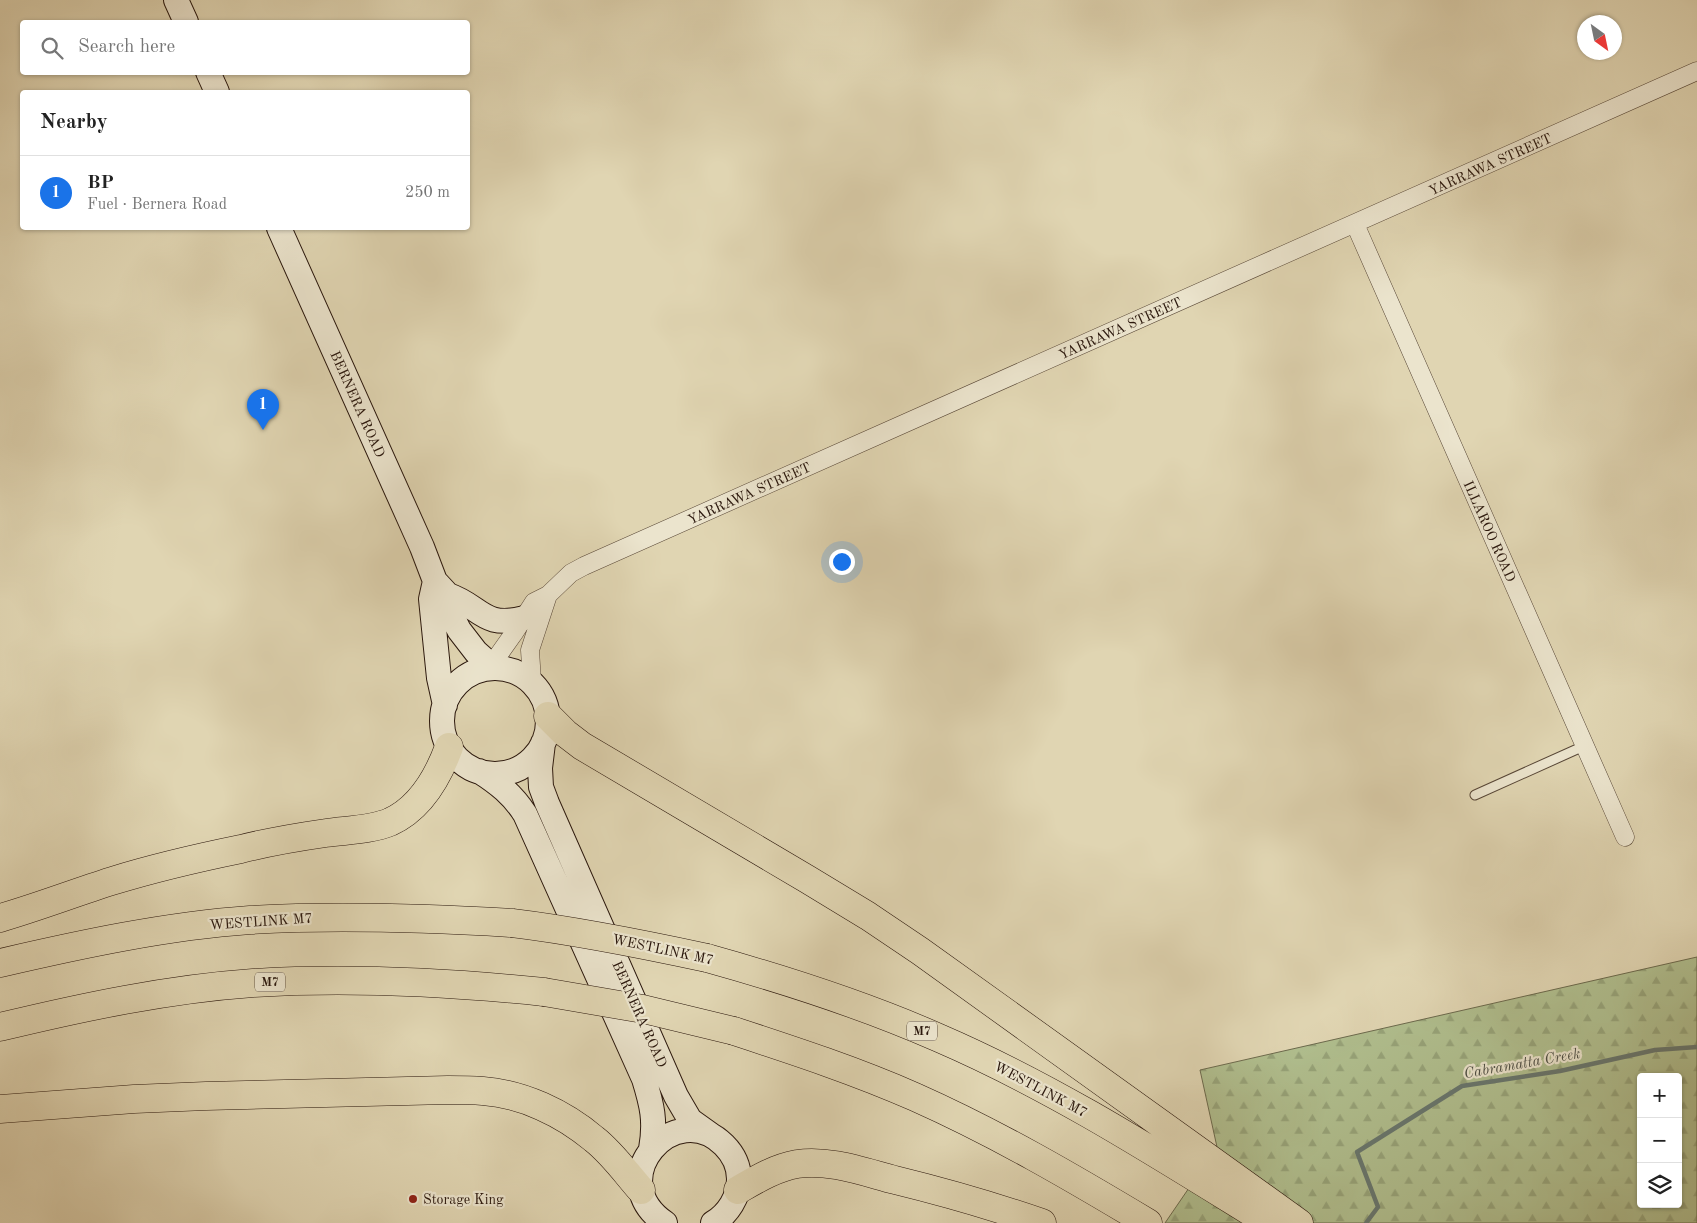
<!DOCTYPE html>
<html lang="en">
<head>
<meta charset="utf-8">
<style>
  :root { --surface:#fff; --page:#f6f6f6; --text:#222; --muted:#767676; --line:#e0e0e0; --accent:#1a73e8 }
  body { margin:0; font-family:"Old Standard TT",serif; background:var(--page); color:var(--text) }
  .controls { position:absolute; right:15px; bottom:15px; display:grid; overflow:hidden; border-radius:5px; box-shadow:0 1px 4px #0004 }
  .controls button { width:45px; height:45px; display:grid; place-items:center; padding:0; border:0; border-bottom:1px solid var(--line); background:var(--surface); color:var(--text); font:25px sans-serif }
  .compass { position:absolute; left:1577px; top:15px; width:45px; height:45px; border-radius:50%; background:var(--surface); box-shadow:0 1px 4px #0004; rotate:147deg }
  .you { position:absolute; left:841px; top:561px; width:18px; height:18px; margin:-12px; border:4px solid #fff; border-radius:50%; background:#1a73e8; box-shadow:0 0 0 8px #1a73e833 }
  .badge { display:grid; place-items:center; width:32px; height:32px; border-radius:50%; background:var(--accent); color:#fff; font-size:16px; font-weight:700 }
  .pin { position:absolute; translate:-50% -41px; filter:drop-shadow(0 1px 2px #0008) }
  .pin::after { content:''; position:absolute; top:26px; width:18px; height:15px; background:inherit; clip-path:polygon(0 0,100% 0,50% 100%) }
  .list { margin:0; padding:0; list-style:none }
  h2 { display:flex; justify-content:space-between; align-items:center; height:65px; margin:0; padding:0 20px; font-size:21px }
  h2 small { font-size:16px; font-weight:400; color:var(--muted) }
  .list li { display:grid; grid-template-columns:32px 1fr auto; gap:15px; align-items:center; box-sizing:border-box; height:75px; padding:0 20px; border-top:1px solid var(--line) }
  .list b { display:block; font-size:19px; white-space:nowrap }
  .list p { margin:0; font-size:16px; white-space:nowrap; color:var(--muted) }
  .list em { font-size:16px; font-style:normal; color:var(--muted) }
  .icon { flex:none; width:28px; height:28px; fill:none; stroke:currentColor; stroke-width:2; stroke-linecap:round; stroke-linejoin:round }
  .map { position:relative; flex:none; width:1697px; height:1223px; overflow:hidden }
  .search { position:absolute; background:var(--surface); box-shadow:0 1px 4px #0004; left:20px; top:20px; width:450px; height:55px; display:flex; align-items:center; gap:12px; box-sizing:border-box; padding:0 18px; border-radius:5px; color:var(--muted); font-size:19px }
  .panel { position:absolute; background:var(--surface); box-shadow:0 1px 4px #0004; left:20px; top:90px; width:450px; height:140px; border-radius:5px }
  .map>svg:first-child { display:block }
  .forest { fill:url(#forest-firs); stroke:#6c6a4d; fill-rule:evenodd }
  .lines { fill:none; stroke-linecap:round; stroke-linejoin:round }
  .stream { stroke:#69776e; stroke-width:4.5 }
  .lane-casing { stroke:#574636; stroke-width:11 }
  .street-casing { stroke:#574636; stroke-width:19 }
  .secondary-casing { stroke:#29160c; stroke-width:26 }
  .highway-casing { stroke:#29160c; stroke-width:29 }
  .lane { stroke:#ebe4cd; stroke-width:9 }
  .street { stroke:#ebe4cd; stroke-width:18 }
  .secondary { stroke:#ebe4cd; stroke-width:24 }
  .highway { stroke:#e0d5b2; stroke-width:28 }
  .highway-bridge-casing { stroke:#29160c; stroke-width:29; stroke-linecap:butt }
  .highway-bridge { stroke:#e0d5b2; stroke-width:28 }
  .poi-dot { fill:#8f2418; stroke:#ebe4cd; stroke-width:2 }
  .labels { text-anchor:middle; stroke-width:4.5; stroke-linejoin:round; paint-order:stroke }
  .shield { fill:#ebe4cd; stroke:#635446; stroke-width:1 }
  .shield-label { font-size:12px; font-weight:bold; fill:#29160c }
  .street-label { font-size:14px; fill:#29160c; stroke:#ebe4cd }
  .poi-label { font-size:14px; fill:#29160c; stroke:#ebe4cd; text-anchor:start }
  .water-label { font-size:15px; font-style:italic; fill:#4e4f45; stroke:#ebe4cd }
</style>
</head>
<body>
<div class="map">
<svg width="1697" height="1223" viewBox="0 0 1697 1223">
  <defs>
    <pattern id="forest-firs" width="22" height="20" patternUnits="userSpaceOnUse" patternTransform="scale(1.25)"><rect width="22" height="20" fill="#b0be8e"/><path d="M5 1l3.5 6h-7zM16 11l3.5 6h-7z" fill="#97a379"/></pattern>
  </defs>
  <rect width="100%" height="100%" fill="#e0d5b2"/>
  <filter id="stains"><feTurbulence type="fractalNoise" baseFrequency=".004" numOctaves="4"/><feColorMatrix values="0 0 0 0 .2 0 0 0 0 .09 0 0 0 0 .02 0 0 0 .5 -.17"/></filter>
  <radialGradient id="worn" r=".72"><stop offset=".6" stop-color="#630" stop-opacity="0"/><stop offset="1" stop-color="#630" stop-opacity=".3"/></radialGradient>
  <path class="forest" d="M 1697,957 L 1697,1223 L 1165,1223 L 1217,1147 L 1200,1070 ZM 1641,1077 L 1678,1077 L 1678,1204 L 1641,1204 Z"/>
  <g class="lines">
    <path class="stream" d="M 1366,1223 L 1378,1207 L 1357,1152 L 1462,1086 L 1560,1071 L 1655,1050 L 1697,1047"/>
    <g class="lane-casing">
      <path id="lane" d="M 1475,795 L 1584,746"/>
    </g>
    <g class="street-casing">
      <path id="street" d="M 1355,224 L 1625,837
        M 495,668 L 497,657 L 514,633 L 534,602 L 548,595 L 571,573 L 584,566 L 1697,71
        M 532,682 L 530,650 L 548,595"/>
    </g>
    <g class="secondary-casing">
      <path id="secondary" d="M 176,0 L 186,22
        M 208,72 L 217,92
        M 279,228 L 422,547 L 435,581 L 448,595 L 455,622 L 459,630 L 476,652 L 494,668
        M 435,581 L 431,599 L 439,678 L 445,705
        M 448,595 C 481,606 482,629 524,618
        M442 721a53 53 0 1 1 106 0a53 53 0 1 1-106 0Z
        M 543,743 L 540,768 L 541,787 L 547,803 L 676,1096 L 690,1120 L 711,1135
        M 479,771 C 498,783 513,795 525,814 L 644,1079 C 652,1105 656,1121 651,1149
        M 665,1223 C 601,1179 675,1096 724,1145 C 733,1154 739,1166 739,1179 C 739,1197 728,1214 713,1223"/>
    </g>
    <g class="highway-casing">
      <path id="highway" d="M 548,716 L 565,733 L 582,746 L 807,879 L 868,916 L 920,951 L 1299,1223
        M 0,918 C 38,907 74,893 112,881 C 154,868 197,858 241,849 C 269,842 298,837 326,833 C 347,830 371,830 390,822 C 421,808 438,777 449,747
        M 707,958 C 786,980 864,1005 939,1038 C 1055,1088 1162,1157 1269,1223
        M 0,963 C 82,944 166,926 250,920 C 338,915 425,918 512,923
        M 0,1027 C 83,1007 168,989 253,983 C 350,977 447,982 544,992
        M 734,1031 C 795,1051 856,1071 915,1097 C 996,1133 1073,1178 1148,1223
        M 0,1109 L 134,1099 L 206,1096 L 448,1090 C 459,1090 471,1090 483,1091 C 523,1094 563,1113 594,1139 C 612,1153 626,1173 641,1190
        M 738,1190 C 757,1179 775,1168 797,1164 C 829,1159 864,1172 895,1180 C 944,1192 993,1206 1042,1223"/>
    </g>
    <use href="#lane" class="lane"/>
    <use href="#street" class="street"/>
    <use href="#secondary" class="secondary"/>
    <use href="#highway" class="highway"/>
    <g class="highway-bridge-casing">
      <path id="highway-bridge" d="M 512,923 C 578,931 642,944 707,958
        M 544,992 L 643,1009 L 734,1031"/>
    </g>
    <use href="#highway-bridge" class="highway-bridge"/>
  </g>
  <circle class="poi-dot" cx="413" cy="1199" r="5"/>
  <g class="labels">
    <g class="shield">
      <rect x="255" y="972.5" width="30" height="19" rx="4"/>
      <rect x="907" y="1021.5" width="30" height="19" rx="4"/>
    </g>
    <g class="shield-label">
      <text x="270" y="986">M7</text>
      <text x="922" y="1035">M7</text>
    </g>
    <g class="street-label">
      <text transform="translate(1490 164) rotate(-24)" y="5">YARRAWA STREET</text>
      <text transform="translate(1120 328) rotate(-24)" y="5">YARRAWA STREET</text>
      <text transform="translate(358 404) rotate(66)" y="5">BERNERA ROAD</text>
      <text transform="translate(749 493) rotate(-24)" y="5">YARRAWA STREET</text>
      <text transform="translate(1490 531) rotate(66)" y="5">ILLAROO ROAD</text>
      <text transform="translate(261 921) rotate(-4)" y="5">WESTLINK M7</text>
      <text transform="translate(663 949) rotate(12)" y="5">WESTLINK M7</text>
      <text transform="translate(640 1014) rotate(66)" y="5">BERNERA ROAD</text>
      <text transform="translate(1041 1089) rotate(28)" y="5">WESTLINK M7</text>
    </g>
    <g class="poi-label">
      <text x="423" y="1204">Storage King</text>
    </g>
    <g class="water-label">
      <text transform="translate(1522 1063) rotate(-10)" y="5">Cabramatta Creek</text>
    </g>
  </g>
  <rect width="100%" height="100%" filter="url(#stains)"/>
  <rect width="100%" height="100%" fill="url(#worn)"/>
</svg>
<div class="controls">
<button>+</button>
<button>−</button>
<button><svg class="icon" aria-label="layers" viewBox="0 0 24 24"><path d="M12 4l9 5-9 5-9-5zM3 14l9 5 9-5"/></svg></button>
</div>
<svg class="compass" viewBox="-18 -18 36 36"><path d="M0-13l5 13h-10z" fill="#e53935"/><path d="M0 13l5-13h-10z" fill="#767676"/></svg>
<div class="you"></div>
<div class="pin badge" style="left:263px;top:430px">1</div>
<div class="search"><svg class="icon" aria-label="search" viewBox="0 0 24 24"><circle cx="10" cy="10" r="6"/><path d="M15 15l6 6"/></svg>Search here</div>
<section class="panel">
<h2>Nearby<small></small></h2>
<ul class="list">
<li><span class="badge">1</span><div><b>BP</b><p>Fuel · Bernera Road</p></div><em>250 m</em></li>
</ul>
</section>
</div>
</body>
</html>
